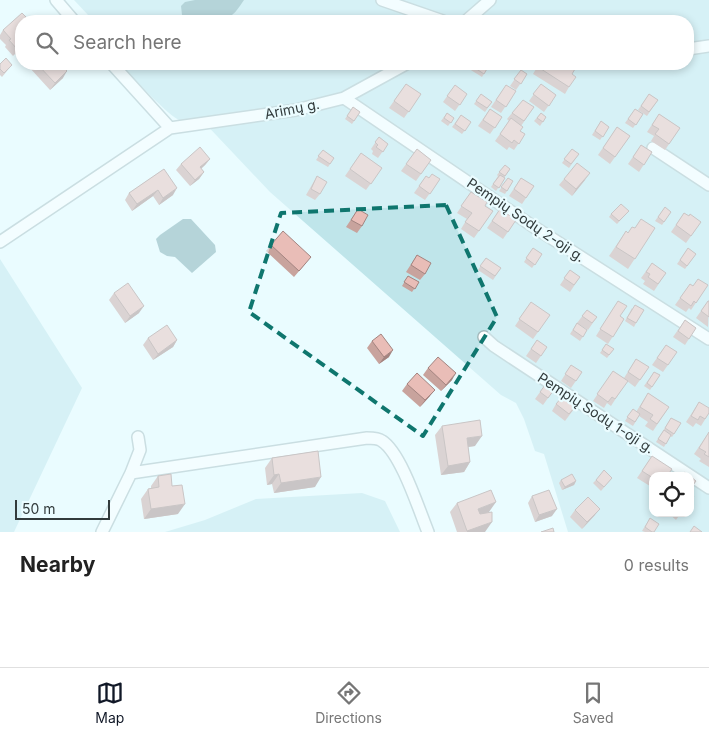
<!DOCTYPE html>
<html lang="en">
<head>
<meta charset="utf-8">
<style>
  :root { --surface:#fff; --page:#f2f2f2; --text:#222; --muted:#767676; --line:#e0e0e0; --accent:#111827 }
  body { margin:0; font-family:Inter,sans-serif; background:var(--page); color:var(--text) }
  .controls { position:absolute; right:15px; bottom:15px; display:grid; overflow:hidden; border-radius:10px; box-shadow:0 2px 8px #0003 }
  .controls button { width:45px; height:45px; display:grid; place-items:center; padding:0; border:0; border-bottom:1px solid var(--line); background:var(--surface); color:var(--text); font:25px sans-serif }
  .scale { position:absolute; left:15px; bottom:12px; width:95px; box-sizing:border-box; padding-left:5px; border:2px solid #323b3c; border-top:0; font-size:14px; line-height:18px; white-space:nowrap; color:#323b3c; -webkit-text-stroke:4px #eafcff; paint-order:stroke }
  .list { margin:0; padding:0; list-style:none }
  h2 { display:flex; justify-content:space-between; align-items:center; height:65px; margin:0; padding:0 20px; font-size:21px }
  h2 small { font-size:16px; font-weight:400; color:var(--muted) }
  .icon { flex:none; width:28px; height:28px; fill:none; stroke:currentColor; stroke-width:2; stroke-linecap:round; stroke-linejoin:round }
  .map { position:relative; flex:none; width:709px; height:532px; overflow:hidden }
  .search { position:absolute; background:var(--surface); box-shadow:0 2px 8px #0003; left:15px; right:15px; top:15px; height:55px; display:flex; align-items:center; gap:12px; box-sizing:border-box; padding:0 18px; border-radius:20px; color:var(--muted); font-size:19px }
  .sheet { height:135px; background:var(--surface) }
  nav { display:flex; justify-content:space-around; align-items:center; box-sizing:border-box; height:70px; border-top:1px solid var(--line); background:var(--surface); font-size:14px; color:var(--muted) }
  nav a { display:grid; justify-items:center; gap:2px }
  nav .on { color:var(--accent) }
  .map>svg:first-child { display:block }
  .green { fill:#bfe5ea; fill-rule:evenodd }
  .water { fill:#76a5ac }
  .lines { fill:none; stroke-linecap:round; stroke-linejoin:round }
  .minor-casing { stroke:#a5bbbe; stroke-width:14 }
  .minor { stroke:#fff; stroke-width:11 }
  .wall { fill:#c8a39d }
  .shaded-wall { fill:#a38480 }
  .building { fill:#e9bdb7; stroke:#a38480 }
  .marked { fill:none; stroke:#0f766e; stroke-width:4; stroke-dasharray:10 6; stroke-linejoin:round }
  .labels { text-anchor:middle; stroke-width:4.5; stroke-linejoin:round; paint-order:stroke }
  .street-label { font-size:14px; fill:#323b3c; stroke:#eafcff }
</style>
</head>
<body>
<div class="map">
<svg width="709" height="532" viewBox="0 0 709 532">
  <rect width="100%" height="100%" fill="#eafcff"/>
  <path class="green" d="M 74,0 L 709,0 L 709,532 L 568,532 L 544,454 L 535,451 L 524,419 L 516,403 L 501,395 L 270,192 L 200,118 C 194,120 186,123 181,121 C 169,117 131,75 119,64 L 688,64 L 688,21 L 90,21 L 89,16 ZM 653,476 L 690,476 L 690,513 L 653,513 Z
    M 0,259 L 82,388 L 14,532 L 0,532 Z
    M 362,493 L 385,501 L 400,532 L 165,532 L 205,520 L 256,499 Z"/>
  <path class="water" d="M 195,0 L 244,0 C 240,6 235,14 228,18 C 219,23 191,20 182,15 L 181,6 L 185,2 Z
    M 183,219 L 191,219 L 215,245 L 216,252 L 192,273 L 175,257 L 167,256 L 160,252 L 156,239 L 160,235 Z"/>
  <g class="lines">
    <g class="minor-casing">
      <path id="minor" d="M 56,0 L 74,21
        M 382,0 L 443,21
        M 466,21 L 490,0
        M 688,49 L 709,46
        M 112,64 L 170,128
        M 344,98 L 534,227 L 709,339
        M 653,148 L 709,185
        M 0,242 L 170,128 L 296,110 L 344,98 L 406,64
        M 484,337 L 494,346 L 709,488
        M 131,473 L 367,438 C 372,438 378,438 382,441 C 401,453 419,510 428,532
        M 102,532 L 131,473 L 140,450 L 138,437"/>
    </g>
    <use href="#minor" class="minor"/>
  </g>
  <path class="wall" d="M 21,21 L 21,60 L 15,54 L 13,56 L 5,47 L 6,45 L 0,39 L 0,35 L 3,30 Z
    M 0,64 L 12,65 L 2,77 L 0,75 Z
    M 31,64 L 60,64 L 63,78 L 50,90 L 29,67 Z
    M 468,64 L 483,64 L 488,67 L 482,77 L 466,67 Z
    M 539,64 L 556,64 L 572,74 L 569,87 L 565,94 L 533,74 Z
    M 521,70 L 527,74 L 516,90 L 510,86 Z
    M 406,84 L 421,94 L 404,118 L 389,108 Z
    M 541,84 L 556,95 L 544,112 L 529,101 Z
    M 455,85 L 467,94 L 455,111 L 443,102 Z
    M 506,85 L 516,91 L 501,113 L 491,107 Z
    M 481,94 L 492,102 L 485,112 L 474,104 Z
    M 649,94 L 658,100 L 647,116 L 638,110 Z
    M 353,107 L 360,112 L 352,124 L 345,119 Z
    M 534,107 L 521,126 L 520,131 L 525,134 L 514,150 L 509,147 L 507,150 L 495,141 L 509,121 L 507,119 L 512,113 Z
    M 490,109 L 502,117 L 490,134 L 478,126 Z
    M 635,109 L 643,114 L 633,128 L 625,123 Z
    M 447,113 L 454,118 L 448,126 L 441,121 Z
    M 541,113 L 546,117 L 540,126 L 534,121 Z
    M 659,114 L 680,128 L 665,150 L 651,141 L 654,136 L 647,132 Z
    M 461,115 L 471,122 L 462,134 L 452,127 Z
    M 601,121 L 609,127 L 600,140 L 592,135 Z
    M 617,127 L 630,136 L 610,164 L 598,155 Z
    M 379,137 L 388,144 L 378,158 L 372,154 L 373,151 L 371,149 Z
    M 641,145 L 652,152 L 639,172 L 628,164 Z
    M 417,149 L 431,160 L 416,181 L 401,171 Z
    M 572,149 L 579,154 L 569,168 L 562,163 Z
    M 323,150 L 334,158 L 328,167 L 316,160 Z
    M 361,153 L 382,168 L 366,190 L 345,176 Z
    M 210,159 L 205,165 L 201,169 L 204,172 L 199,179 L 190,186 L 176,170 L 181,164 Z
    M 505,165 L 510,169 L 504,178 L 505,178 L 496,191 L 491,187 L 498,176 L 497,175 Z
    M 164,169 L 173,195 L 159,205 L 153,196 L 132,211 L 125,200 L 129,193 Z
    M 317,176 L 320,194 L 315,200 L 306,195 Z
    M 426,176 L 429,178 L 440,179 L 425,200 L 414,193 Z
    M 508,178 L 513,181 L 505,194 L 499,191 Z
    M 521,178 L 534,186 L 522,204 L 509,196 Z
    M 564,179 L 585,180 L 572,196 L 559,185 Z
    M 471,192 L 485,206 L 493,211 L 474,238 L 461,229 L 467,219 L 457,213 Z
    M 665,207 L 671,212 L 662,225 L 655,221 Z
    M 358,209 L 362,226 L 357,233 L 346,227 Z
    M 500,209 L 516,220 L 503,239 L 487,228 Z
    M 629,211 L 617,224 L 609,217 L 611,214 Z
    M 684,213 L 701,222 L 686,243 L 671,232 Z
    M 634,228 L 655,228 L 628,269 L 609,256 L 626,231 L 628,233 Z
    M 271,245 L 306,263 L 294,277 L 266,251 Z
    M 533,248 L 542,254 L 532,268 L 524,262 Z
    M 688,248 L 696,254 L 685,269 L 677,264 Z
    M 417,255 L 425,274 L 420,280 L 406,272 Z
    M 486,258 L 501,268 L 493,280 L 478,270 Z
    M 652,263 L 666,273 L 654,291 L 643,284 L 645,281 L 641,278 Z
    M 570,270 L 580,277 L 570,292 L 560,285 Z
    M 408,276 L 419,282 L 412,292 L 402,286 Z
    M 690,284 L 693,286 L 708,285 L 691,310 L 689,308 L 686,312 L 675,305 Z
    M 114,293 L 139,313 L 125,323 L 109,300 Z
    M 708,301 L 709,301 L 708,327 L 696,318 Z
    M 531,302 L 538,332 L 533,339 L 515,326 Z
    M 614,307 L 620,316 L 624,319 L 608,344 L 596,336 Z
    M 632,308 L 636,323 L 634,327 L 625,321 Z
    M 587,310 L 597,317 L 588,330 L 577,323 Z
    M 685,320 L 696,328 L 685,345 L 673,337 Z
    M 577,323 L 587,330 L 580,341 L 570,334 Z
    M 148,338 L 177,340 L 173,347 L 153,360 L 143,345 Z
    M 537,340 L 547,347 L 536,363 L 526,356 Z
    M 372,341 L 389,357 L 379,364 L 367,348 Z
    M 606,344 L 614,349 L 607,358 L 600,353 Z
    M 666,345 L 677,352 L 663,372 L 652,365 Z
    M 636,359 L 649,367 L 635,387 L 627,381 L 611,406 L 607,403 L 604,408 L 593,401 L 613,371 L 624,378 Z
    M 571,365 L 582,372 L 571,388 L 561,381 Z
    M 428,368 L 452,380 L 441,391 L 423,375 Z
    M 654,372 L 660,375 L 650,390 L 644,386 Z
    M 548,381 L 556,387 L 543,405 L 535,399 Z
    M 407,384 L 430,396 L 420,407 L 402,391 Z
    M 648,393 L 669,407 L 653,431 L 645,426 L 648,422 L 639,416 L 633,426 L 625,421 L 633,409 L 636,412 Z
    M 580,401 L 565,421 L 552,411 L 556,404 Z
    M 699,402 L 709,413 L 701,426 L 696,423 L 693,427 L 686,422 Z
    M 671,418 L 681,423 L 672,437 L 670,436 L 664,447 L 656,442 Z
    M 442,426 L 475,446 L 468,447 L 470,462 L 464,472 L 441,475 L 435,435 Z
    M 709,432 L 709,467 L 699,461 L 701,459 L 694,454 Z
    M 652,456 L 653,476 L 653,488 L 637,478 Z
    M 272,458 L 315,487 L 274,493 L 272,484 L 267,485 L 265,468 Z
    M 158,476 L 172,486 L 178,514 L 144,519 L 141,499 L 148,489 L 151,488 L 151,486 Z
    M 612,478 L 601,491 L 593,483 L 596,480 Z
    M 561,480 L 576,481 L 574,485 L 562,490 L 559,483 Z
    M 532,496 L 552,516 L 535,522 L 528,503 Z
    M 457,503 L 489,512 L 486,513 L 485,532 L 457,532 L 450,512 Z
    M 575,510 L 595,515 L 582,529 L 570,517 Z
    M 668,513 L 681,513 L 676,520 Z
    M 650,518 L 654,532 L 645,532 L 642,531 Z"/>
  <path class="shaded-wall" d="M 67,71 L 63,78 L 50,90 L 55,83 Z
    M 210,159 L 205,165 L 195,174 L 200,167 Z
    M 204,172 L 199,179 L 190,186 L 195,180 Z
    M 590,173 L 585,180 L 572,196 L 576,189 Z
    M 177,188 L 173,195 L 159,205 L 163,198 Z
    M 158,190 L 153,196 L 132,211 L 137,204 Z
    M 144,306 L 139,313 L 125,323 L 130,316 Z
    M 177,340 L 173,347 L 153,360 L 158,354 Z
    M 393,350 L 389,357 L 379,364 L 384,357 Z
    M 456,373 L 452,380 L 441,391 Z
    M 435,390 L 430,396 L 420,407 L 425,400 Z
    M 482,436 L 475,446 L 460,448 L 467,438 Z
    M 470,462 L 464,472 L 441,475 L 448,466 Z
    M 279,474 L 272,484 L 267,485 L 274,475 Z
    M 321,477 L 315,487 L 274,493 L 281,483 Z
    M 576,481 L 574,485 L 562,490 L 565,487 Z
    M 496,502 L 489,512 L 472,519 L 478,509 Z
    M 185,504 L 178,514 L 144,519 L 151,509 Z
    M 557,509 L 552,516 L 535,522 L 539,515 Z
    M 600,509 L 595,515 L 582,529 L 587,522 Z
    M 492,522 L 485,532 L 467,532 L 467,531 Z"/>
  <path class="building" d="M 22,13 L 30,21 L 21,21 L 21,49 L 20,47 L 17,49 L 9,40 L 11,39 L 3,30 Z
    M 6,58 L 12,65 L 4,73 L 0,69 L 0,64 Z
    M 37,64 L 60,64 L 67,71 L 55,83 Z
    M 469,64 L 483,64 L 488,67 L 484,74 Z
    M 540,64 L 556,64 L 562,67 L 564,64 L 566,64 L 575,69 L 572,74 L 576,77 L 569,87 L 538,67 Z
    M 521,70 L 527,74 L 521,84 L 514,79 Z
    M 406,84 L 421,94 L 409,112 L 394,101 Z
    M 541,84 L 556,95 L 549,106 L 533,94 Z
    M 455,85 L 467,94 L 460,105 L 447,96 Z
    M 506,85 L 516,91 L 506,107 L 496,100 Z
    M 481,94 L 492,102 L 487,108 L 476,101 Z
    M 649,94 L 658,100 L 649,112 L 641,106 Z
    M 523,100 L 534,107 L 524,121 L 512,113 Z
    M 353,107 L 360,112 L 354,121 L 347,116 Z
    M 490,109 L 502,117 L 495,128 L 483,120 Z
    M 635,109 L 643,114 L 636,125 L 628,119 Z
    M 447,113 L 454,118 L 451,123 L 444,118 Z
    M 541,113 L 546,117 L 543,122 L 537,118 Z
    M 659,114 L 680,128 L 669,144 L 655,134 L 659,129 L 652,125 Z
    M 461,115 L 471,122 L 465,131 L 455,124 Z
    M 511,118 L 523,127 L 520,131 L 525,134 L 519,144 L 514,140 L 512,143 L 500,134 Z
    M 601,121 L 609,127 L 603,137 L 595,131 Z
    M 617,127 L 630,136 L 615,157 L 603,148 Z
    M 379,137 L 388,144 L 383,152 L 376,147 L 378,145 L 375,142 Z
    M 641,145 L 652,152 L 644,165 L 633,157 Z
    M 200,147 L 210,159 L 200,167 L 204,172 L 195,180 L 181,164 Z
    M 417,149 L 431,160 L 421,174 L 406,164 Z
    M 572,149 L 579,154 L 571,164 L 564,159 Z
    M 323,150 L 334,158 L 330,164 L 318,156 Z
    M 361,153 L 382,168 L 371,184 L 350,169 Z
    M 577,163 L 590,173 L 576,189 L 564,179 Z
    M 505,165 L 510,169 L 505,176 L 499,172 Z
    M 164,169 L 177,188 L 163,198 L 158,190 L 137,204 L 129,193 Z
    M 432,174 L 440,179 L 430,194 L 419,186 L 426,176 L 429,178 Z
    M 500,175 L 505,178 L 499,188 L 493,184 Z
    M 317,176 L 327,182 L 320,194 L 311,189 Z
    M 508,178 L 513,181 L 507,191 L 501,187 Z
    M 521,178 L 534,186 L 526,198 L 514,189 Z
    M 471,192 L 487,202 L 485,206 L 493,211 L 479,231 L 465,222 L 472,213 L 461,206 Z
    M 621,204 L 629,211 L 619,221 L 611,214 Z
    M 665,207 L 671,212 L 664,222 L 658,217 Z
    M 358,209 L 368,215 L 362,226 L 351,220 Z
    M 500,209 L 516,220 L 508,232 L 492,221 Z
    M 684,213 L 689,216 L 690,214 L 701,222 L 691,236 L 676,225 Z
    M 641,219 L 655,228 L 635,259 L 616,247 L 626,231 L 628,233 L 632,227 L 635,228 Z
    M 283,231 L 311,257 L 299,271 L 271,245 Z
    M 533,248 L 542,254 L 535,265 L 526,258 Z
    M 688,248 L 696,254 L 687,266 L 680,260 Z
    M 417,255 L 431,263 L 425,274 L 411,265 Z
    M 486,258 L 501,268 L 495,276 L 480,266 Z
    M 652,263 L 666,273 L 658,284 L 648,277 L 650,274 L 646,272 Z
    M 570,270 L 580,277 L 574,285 L 564,278 Z
    M 408,276 L 419,282 L 415,289 L 404,282 Z
    M 698,279 L 708,285 L 696,303 L 694,301 L 691,306 L 680,298 L 690,284 L 693,286 Z
    M 128,283 L 144,306 L 130,316 L 114,293 Z
    M 618,301 L 627,306 L 620,316 L 624,319 L 613,337 L 600,329 Z
    M 708,301 L 709,301 L 709,317 L 701,311 Z
    M 531,302 L 550,315 L 538,332 L 519,319 Z
    M 635,305 L 644,310 L 636,323 L 627,318 Z
    M 587,310 L 597,317 L 592,323 L 582,316 Z
    M 685,320 L 696,328 L 689,339 L 678,331 Z
    M 577,323 L 587,330 L 583,337 L 573,330 Z
    M 167,325 L 177,340 L 158,354 L 148,338 Z
    M 381,334 L 393,350 L 384,357 L 372,341 Z
    M 537,340 L 547,347 L 541,356 L 531,349 Z
    M 606,344 L 614,349 L 609,355 L 602,350 Z
    M 666,345 L 677,352 L 668,365 L 657,358 Z
    M 438,357 L 456,373 L 446,385 L 428,368 Z
    M 636,359 L 649,367 L 640,380 L 628,372 Z
    M 571,365 L 582,372 L 576,381 L 565,374 Z
    M 613,371 L 628,381 L 615,399 L 612,397 L 608,402 L 597,394 Z
    M 654,372 L 660,375 L 652,387 L 647,383 Z
    M 417,373 L 435,390 L 425,400 L 407,384 Z
    M 548,381 L 556,387 L 548,398 L 540,392 Z
    M 568,390 L 580,401 L 569,414 L 556,404 Z
    M 648,393 L 669,407 L 657,424 L 650,419 L 653,415 L 640,407 Z
    M 699,402 L 709,408 L 709,413 L 705,419 L 700,416 L 698,420 L 691,416 Z
    M 633,409 L 640,414 L 635,422 L 627,417 Z
    M 671,418 L 681,423 L 674,434 L 665,428 Z
    M 480,420 L 482,436 L 467,438 L 470,462 L 448,466 L 442,426 Z
    M 664,430 L 671,435 L 666,444 L 658,439 Z
    M 709,432 L 709,457 L 704,454 L 706,452 L 699,448 Z
    M 318,451 L 321,477 L 281,483 L 279,474 L 274,475 L 272,458 Z
    M 652,456 L 672,469 L 667,476 L 653,476 L 653,478 L 642,471 Z
    M 604,470 L 612,478 L 604,487 L 596,480 Z
    M 684,472 L 689,476 L 681,476 Z
    M 171,474 L 172,486 L 182,485 L 185,504 L 151,509 L 148,489 L 159,487 L 158,476 Z
    M 572,474 L 576,481 L 565,487 L 561,480 Z
    M 690,476 L 696,481 L 690,489 Z
    M 491,490 L 496,502 L 478,509 L 480,514 L 492,512 L 492,522 L 467,531 L 457,503 Z
    M 549,490 L 557,509 L 539,515 L 532,496 Z
    M 690,493 L 694,496 L 690,501 Z
    M 588,497 L 600,509 L 587,522 L 575,510 Z
    M 650,518 L 659,524 L 654,532 L 652,532 L 645,527 Z
    M 694,526 L 702,532 L 690,532 Z
    M 553,528 L 554,532 L 541,532 Z"/>
  <path d="M0 0H709V532H0ZM 446,205 L 497,317 L 423,436 L 249,312 L 281,213 Z" fill="#eafcff" fill-opacity=".55" fill-rule="evenodd"/>
  <path class="marked" d="M 446,205 L 497,317 L 423,436 L 249,312 L 281,213 Z"/>
  <g class="labels">
    <g class="street-label">
      <text transform="translate(292 109) rotate(-11)" y="5">Arimų g.</text>
      <text transform="translate(526 220) rotate(34)" y="5">Pempių Sodų 2-oji g.</text>
      <text transform="translate(596 413) rotate(33)" y="5">Pempių Sodų 1-oji g.</text>
    </g>
  </g>
</svg>
<div class="controls">
<button><svg class="icon" aria-label="locate" viewBox="0 0 24 24"><circle cx="12" cy="12" r="6"/><path d="M12 2v4M12 18v4M2 12h4M18 12h4"/></svg></button>
</div>
<div class="scale">50 m</div>
<div class="search"><svg class="icon" aria-label="search" viewBox="0 0 24 24"><circle cx="10" cy="10" r="6"/><path d="M15 15l6 6"/></svg>Search here</div>
</div>
<section class="sheet">
<h2>Nearby<small>0 results</small></h2>
<ul class="list">
</ul>
</section>
<nav>
<a class="on"><svg class="icon" aria-label="map" viewBox="0 0 24 24"><path d="M3 6l6-2 6 2 6-2v14l-6 2-6-2-6 2zM9 4v14M15 6v14"/></svg>Map</a>
<a><svg class="icon" aria-label="directions" viewBox="0 0 24 24"><path d="M12 3l9 9-9 9-9-9zM9 14v-3h6M13 9l2 2-2 2"/></svg>Directions</a>
<a><svg class="icon" aria-label="saved" viewBox="0 0 24 24"><path d="M7 4h10v16l-5-4-5 4z"/></svg>Saved</a>
</nav>
</body>
</html>
